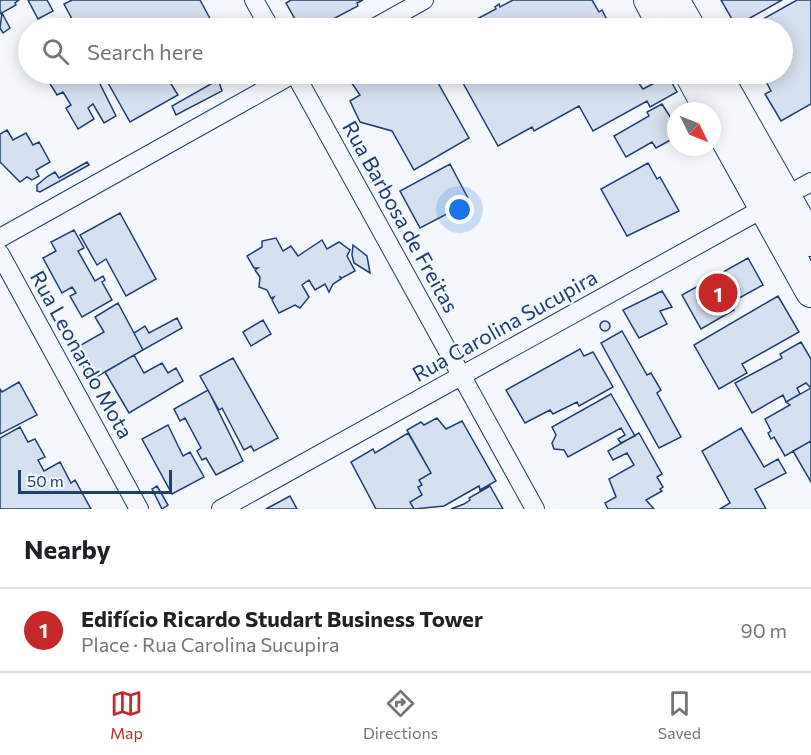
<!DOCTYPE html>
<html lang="en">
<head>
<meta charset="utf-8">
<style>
  :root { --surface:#fff; --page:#f6f6f6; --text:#202124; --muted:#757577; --line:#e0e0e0; --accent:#c62828 }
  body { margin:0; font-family:Commissioner,sans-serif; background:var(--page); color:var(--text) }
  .compass { position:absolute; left:667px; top:102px; width:54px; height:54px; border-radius:50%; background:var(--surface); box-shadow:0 3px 15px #0003; rotate:133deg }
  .scale { position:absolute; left:18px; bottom:15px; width:154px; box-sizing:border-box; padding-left:6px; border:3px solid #1d3f73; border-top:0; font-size:16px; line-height:21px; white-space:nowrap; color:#1d3f73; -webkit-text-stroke:4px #f4f7fb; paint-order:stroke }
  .you { position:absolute; left:460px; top:210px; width:21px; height:21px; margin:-15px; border:4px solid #fff; border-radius:50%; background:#1a73e8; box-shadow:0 0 0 9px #1a73e833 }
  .badge { display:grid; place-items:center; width:39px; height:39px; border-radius:50%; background:var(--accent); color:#fff; font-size:20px; font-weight:700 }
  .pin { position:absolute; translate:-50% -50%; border:3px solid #fff; box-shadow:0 2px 6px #0006 }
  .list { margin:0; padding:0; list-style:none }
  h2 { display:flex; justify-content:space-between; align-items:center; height:78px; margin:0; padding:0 24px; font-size:26px }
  h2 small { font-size:20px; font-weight:400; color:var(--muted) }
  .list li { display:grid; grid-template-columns:39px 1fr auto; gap:18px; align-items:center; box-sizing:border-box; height:84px; padding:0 24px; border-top:2px solid var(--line) }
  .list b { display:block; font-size:22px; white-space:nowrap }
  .list p { margin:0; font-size:20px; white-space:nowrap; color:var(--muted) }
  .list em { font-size:20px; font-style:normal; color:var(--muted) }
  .icon { flex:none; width:33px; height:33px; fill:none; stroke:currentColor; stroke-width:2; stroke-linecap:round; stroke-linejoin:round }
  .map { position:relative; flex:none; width:811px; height:509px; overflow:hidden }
  .search { position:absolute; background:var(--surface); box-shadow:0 3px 15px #0003; left:18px; right:18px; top:18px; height:66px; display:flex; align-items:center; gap:15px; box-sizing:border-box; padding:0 21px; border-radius:33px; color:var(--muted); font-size:22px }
  .sheet { height:162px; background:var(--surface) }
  nav { display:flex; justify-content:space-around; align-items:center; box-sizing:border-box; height:84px; border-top:2px solid var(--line); background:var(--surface); font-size:16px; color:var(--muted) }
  nav a { display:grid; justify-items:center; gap:3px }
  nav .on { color:var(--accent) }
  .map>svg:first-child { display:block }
  .building { fill:#d5e0f0; stroke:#1d3f73; stroke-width:1.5 }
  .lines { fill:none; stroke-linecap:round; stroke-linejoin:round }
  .minor-casing { stroke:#1d3f73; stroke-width:20 }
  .primary-casing { stroke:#1d3f73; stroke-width:32 }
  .minor { stroke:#f4f7fb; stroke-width:18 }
  .primary { stroke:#f4f7fb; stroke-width:30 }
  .labels { text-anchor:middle; stroke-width:4.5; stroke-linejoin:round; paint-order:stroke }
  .street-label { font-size:21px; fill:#1d3f73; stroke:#f4f7fb }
</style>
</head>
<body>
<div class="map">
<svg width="811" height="509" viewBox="0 0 811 509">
  <rect width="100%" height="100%" fill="#f4f7fb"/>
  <path class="building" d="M 0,0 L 19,0 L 15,3 L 16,5 L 0,14 Z
    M 28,0 L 47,0 L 53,11 L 38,19 Z
    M 72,0 L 200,0 L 212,22 L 216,20 L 221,28 L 77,28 L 64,4 Z
    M 291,0 L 363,0 L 357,3 L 358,6 L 316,28 L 300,28 L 286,3 Z
    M 513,0 L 592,0 L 599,12 L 602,10 L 611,27 L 615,25 L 617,28 L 460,28 L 496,9 L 495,7 L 499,4 L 500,7 Z
    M 721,0 L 782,0 L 736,26 Z
    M 797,0 L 811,0 L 811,104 L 781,121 L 765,94 L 771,91 L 762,74 L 782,74 L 782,28 L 747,28 Z
    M 2,13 L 10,28 L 3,33 L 0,28 Z
    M 44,74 L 95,74 L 116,116 L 104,123 L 93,104 L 88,108 L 94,119 L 78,129 L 66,108 L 71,105 L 63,92 L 57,95 Z
    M 103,74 L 165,74 L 178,95 L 130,122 Z
    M 187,74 L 211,74 L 191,81 Z
    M 366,74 L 433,74 L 469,138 L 414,170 L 392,131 L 360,122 L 350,101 L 360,95 L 351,82 Z
    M 458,74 L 632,74 L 643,89 L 668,76 L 677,92 L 650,107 L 647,101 L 593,131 L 579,106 L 534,131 L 532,127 L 498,146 Z
    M 216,81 L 219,82 L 222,91 L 176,115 L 172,106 Z
    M 662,104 L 676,126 L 676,137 L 656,148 L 652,142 L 626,157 L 614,136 L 649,116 L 647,112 Z
    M 7,130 L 13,140 L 26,133 L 33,145 L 39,142 L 50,162 L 36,170 L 39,176 L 32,180 L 27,177 L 20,182 L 0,162 L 0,134 Z
    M 87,162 L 89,165 L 40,192 L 37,191 L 37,185 L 48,176 L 55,172 L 59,178 Z
    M 648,163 L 657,179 L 660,177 L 679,211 L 627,236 L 601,189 Z
    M 450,164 L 470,202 L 420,228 L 400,191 Z
    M 120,213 L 156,279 L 126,296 L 106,259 L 97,265 L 80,235 Z
    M 74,230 L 84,248 L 78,251 L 95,281 L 103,276 L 105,280 L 102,282 L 112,300 L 82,317 L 70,296 L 76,293 L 72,287 L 62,293 L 43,258 L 56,251 L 51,242 Z
    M 276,238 L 283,251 L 291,246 L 298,256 L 322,240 L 327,249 L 339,242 L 350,250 L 347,256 L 355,271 L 342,278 L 340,277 L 341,279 L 333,284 L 329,292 L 325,284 L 315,290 L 309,280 L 302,285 L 309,297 L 300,308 L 295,305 L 279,313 L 272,300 L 274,297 L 271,298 L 267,290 L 259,287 L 260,277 L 255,270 L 258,268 L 254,268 L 247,256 L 262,247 L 262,241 Z
    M 353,245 L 367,256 L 370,273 L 354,263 L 352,255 Z
    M 748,258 L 763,285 L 730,303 L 734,310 L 701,329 L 682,295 Z
    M 662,291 L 672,307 L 660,311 L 667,324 L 639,338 L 623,310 Z
    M 778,296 L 799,332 L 742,364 L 747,373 L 719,389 L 694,345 Z
    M 118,303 L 143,350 L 91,380 L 74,349 L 104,332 L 95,317 Z
    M 177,318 L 182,328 L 143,350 L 134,333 L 145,326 L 149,333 Z
    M 263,320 L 271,334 L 251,346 L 243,332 Z
    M600 326a5 5 0 1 1 10 0a5 5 0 1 1-10 0Z
    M 622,331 L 647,375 L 651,373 L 661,390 L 657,393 L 681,437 L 659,448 L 601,343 Z
    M 801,342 L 811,359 L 811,388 L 806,383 L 797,388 L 800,394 L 786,402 L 783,395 L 752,413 L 735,383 L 782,358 L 780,354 Z
    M 580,349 L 584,356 L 593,352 L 613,387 L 579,406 L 577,402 L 553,414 L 550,410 L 525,423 L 506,390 Z
    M 134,355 L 144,373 L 162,363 L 168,373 L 176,368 L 183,381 L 129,413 L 105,372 Z
    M 233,358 L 278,438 L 254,451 L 251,446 L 244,450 L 222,408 L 219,410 L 200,376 Z
    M 19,382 L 37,415 L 0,434 L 0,389 L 2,392 Z
    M 811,388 L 811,441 L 785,456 L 774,437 L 771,439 L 768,433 L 771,431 L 765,419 L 790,405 L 786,402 Z
    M 208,390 L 243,461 L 216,475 L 206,458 L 202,460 L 197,451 L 201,448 L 185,418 L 180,421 L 174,409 Z
    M 611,394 L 635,436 L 621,443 L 618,439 L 625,435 L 621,428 L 568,457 L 564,450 L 554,449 L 552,443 L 556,435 L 552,427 Z
    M 437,418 L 446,429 L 462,421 L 496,481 L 480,490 L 479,486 L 444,506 L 414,509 L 410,502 L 422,495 L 418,487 L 422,485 L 419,480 L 431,473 L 407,430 L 421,422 L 424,425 Z
    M 168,425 L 183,456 L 190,452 L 204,477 L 172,494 L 142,439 Z
    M 20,427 L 28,442 L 35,439 L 45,457 L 38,460 L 44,471 L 60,462 L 71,483 L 75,480 L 91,509 L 0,509 L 0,438 Z
    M 741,428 L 764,467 L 778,459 L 786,473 L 755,489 L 766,509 L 720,509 L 730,503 L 702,451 Z
    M 408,433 L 431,473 L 419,480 L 422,485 L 418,487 L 422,495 L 410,502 L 414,509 L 376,509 L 351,462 L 373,449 L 375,453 Z
    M 639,433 L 662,474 L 657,477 L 663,487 L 660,489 L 662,491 L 646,500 L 654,509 L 608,509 L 605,503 L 616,497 L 609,479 L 634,465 L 627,453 L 613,460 L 608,451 Z
    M 811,441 L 811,482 L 793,451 Z
    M 157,486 L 168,505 L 162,509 L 152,489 Z
    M 490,486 L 503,509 L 451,509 L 464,504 L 470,500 L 469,498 Z
    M 290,496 L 297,509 L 266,509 Z"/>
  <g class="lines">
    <g class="minor-casing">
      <path id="minor" d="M 254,0 L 270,28
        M 374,28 L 424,0
        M 295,74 L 535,509
        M 0,238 L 293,74
        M 0,254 L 139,509
        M 221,509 L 811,182"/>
    </g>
    <g class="primary-casing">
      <path id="primary" d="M 649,0 L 664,28
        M 674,0 L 690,28
        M 690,74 L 710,111
        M 716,74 L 811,241
        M 712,114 L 811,292"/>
    </g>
    <use href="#minor" class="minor"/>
    <use href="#primary" class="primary"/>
  </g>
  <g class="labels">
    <g class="street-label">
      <text transform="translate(400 217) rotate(61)" y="7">Rua Barbosa de Freitas</text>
      <text transform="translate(505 326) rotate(-29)" y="7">Rua Carolina Sucupira</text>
      <text transform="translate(81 355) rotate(61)" y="7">Rua Leonardo Mota</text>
    </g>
  </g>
</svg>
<svg class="compass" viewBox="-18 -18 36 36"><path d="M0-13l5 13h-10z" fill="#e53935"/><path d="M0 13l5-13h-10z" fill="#757577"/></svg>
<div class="scale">50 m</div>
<div class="you"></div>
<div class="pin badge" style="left:718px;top:293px">1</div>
<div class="search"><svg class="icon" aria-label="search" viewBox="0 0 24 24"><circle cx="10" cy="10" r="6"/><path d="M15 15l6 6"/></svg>Search here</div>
</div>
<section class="sheet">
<h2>Nearby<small></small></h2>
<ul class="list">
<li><span class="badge">1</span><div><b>Edifício Ricardo Studart Business Tower</b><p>Place · Rua Carolina Sucupira</p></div><em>90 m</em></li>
</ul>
</section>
<nav>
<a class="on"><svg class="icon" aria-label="map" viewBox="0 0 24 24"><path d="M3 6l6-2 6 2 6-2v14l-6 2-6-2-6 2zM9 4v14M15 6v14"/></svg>Map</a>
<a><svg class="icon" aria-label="directions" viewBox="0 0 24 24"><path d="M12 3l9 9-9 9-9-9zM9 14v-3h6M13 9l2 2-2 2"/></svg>Directions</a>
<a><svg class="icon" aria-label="saved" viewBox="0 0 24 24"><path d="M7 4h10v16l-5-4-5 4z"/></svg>Saved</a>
</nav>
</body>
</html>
